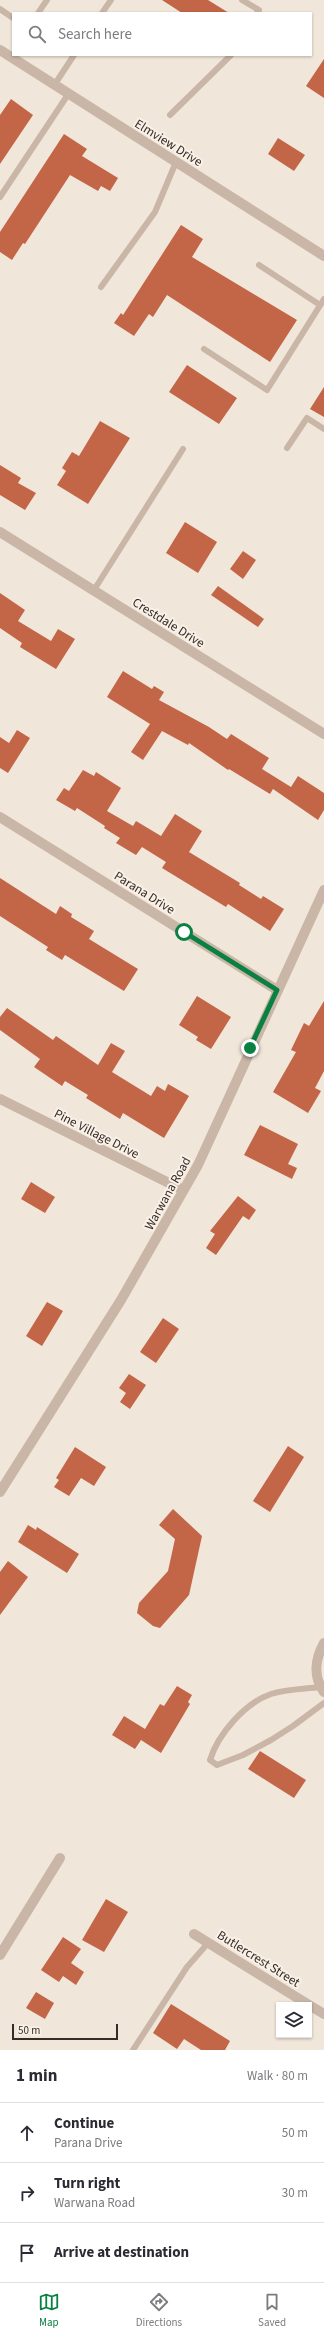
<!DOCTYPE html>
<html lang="en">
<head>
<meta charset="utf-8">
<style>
  :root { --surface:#fff; --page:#f2f2f3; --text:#2b2b33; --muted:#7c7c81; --line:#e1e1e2; --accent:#0b8043 }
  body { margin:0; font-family:"Source Sans 3",sans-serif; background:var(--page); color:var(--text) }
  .controls { position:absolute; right:12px; bottom:12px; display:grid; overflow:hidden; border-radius:0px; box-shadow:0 1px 3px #0004 }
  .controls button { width:36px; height:36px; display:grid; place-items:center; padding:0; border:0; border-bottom:1px solid var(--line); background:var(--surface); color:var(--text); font:20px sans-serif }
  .scale { position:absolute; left:12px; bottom:10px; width:106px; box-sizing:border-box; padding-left:4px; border:2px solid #352c27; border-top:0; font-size:11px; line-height:14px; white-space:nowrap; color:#352c27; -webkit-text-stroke:3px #f9f1e7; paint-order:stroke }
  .stop { position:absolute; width:12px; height:12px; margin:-9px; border:3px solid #0b8043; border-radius:50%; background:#fff }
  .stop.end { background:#0b8043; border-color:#fff; box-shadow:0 1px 4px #0008 }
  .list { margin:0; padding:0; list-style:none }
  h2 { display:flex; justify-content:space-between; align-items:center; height:52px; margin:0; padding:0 16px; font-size:17px }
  h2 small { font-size:13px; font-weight:400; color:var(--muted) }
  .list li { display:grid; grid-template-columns:26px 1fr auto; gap:12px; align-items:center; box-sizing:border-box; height:60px; padding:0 16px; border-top:1px solid var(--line) }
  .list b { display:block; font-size:15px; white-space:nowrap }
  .list p { margin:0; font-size:13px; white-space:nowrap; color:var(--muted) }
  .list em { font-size:13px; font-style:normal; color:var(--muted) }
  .icon { flex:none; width:22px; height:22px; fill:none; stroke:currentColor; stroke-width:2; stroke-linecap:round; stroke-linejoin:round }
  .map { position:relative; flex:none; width:324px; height:2050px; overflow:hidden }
  .search { position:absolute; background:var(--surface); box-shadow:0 1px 3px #0004; left:12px; right:12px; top:12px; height:44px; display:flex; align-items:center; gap:10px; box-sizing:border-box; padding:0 14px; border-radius:0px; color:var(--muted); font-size:15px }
  .sheet { height:232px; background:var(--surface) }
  nav { display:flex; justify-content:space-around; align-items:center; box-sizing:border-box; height:56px; border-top:1px solid var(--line); background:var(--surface); font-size:11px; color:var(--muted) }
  nav a { display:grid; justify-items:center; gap:2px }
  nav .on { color:var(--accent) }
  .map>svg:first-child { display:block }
  .building { fill:#c36647 }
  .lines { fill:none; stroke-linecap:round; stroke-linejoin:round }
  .service { stroke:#c9b6a7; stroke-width:6 }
  .minor { stroke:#c9b6a7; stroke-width:10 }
  .tertiary { stroke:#c9b6a7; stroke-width:10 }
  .route { stroke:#0b8043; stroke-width:5 }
  .labels { text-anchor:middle; stroke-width:4; stroke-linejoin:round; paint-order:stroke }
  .street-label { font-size:13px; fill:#352c27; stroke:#f9f1e7 }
</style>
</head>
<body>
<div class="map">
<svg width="324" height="2050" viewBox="0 0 324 2050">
  <rect width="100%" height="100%" fill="#f1e6da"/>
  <path class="building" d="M 162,0 L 208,0 L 229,13 L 182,13 Z
    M 324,59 L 324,98 L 306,86 Z
    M 11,99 L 33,115 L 0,164 L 0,115 Z
    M 64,134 L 87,149 L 82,156 L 118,178 L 110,191 L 101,186 L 98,191 L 70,175 L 25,244 L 23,243 L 12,260 L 0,252 L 0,232 Z
    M 278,138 L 305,155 L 294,171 L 268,154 Z
    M 181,225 L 203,239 L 192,257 L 297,320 L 270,362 L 167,295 L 153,317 L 149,314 L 134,336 L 114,323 L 121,313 L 123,315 Z
    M 187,365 L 237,398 L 219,424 L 169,392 Z
    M 324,387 L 324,417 L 310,409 Z
    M 100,421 L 130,438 L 88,504 L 57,485 L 66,471 L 62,468 L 72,452 L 79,456 Z
    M 0,465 L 21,478 L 18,483 L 36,493 L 25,510 L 0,495 Z
    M 185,522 L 217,542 L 198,573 L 166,553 Z
    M 243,551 L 256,560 L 243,579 L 230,569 Z
    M 218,586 L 264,619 L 258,627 L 211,595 Z
    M 0,593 L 25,610 L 18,621 L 51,641 L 58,629 L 75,639 L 56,669 L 20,647 L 22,643 L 0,628 Z
    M 123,671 L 152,689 L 154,686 L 164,692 L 159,700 L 209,727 L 227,739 L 231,734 L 269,758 L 262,769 L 291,787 L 298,776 L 324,793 L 324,810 L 318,820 L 273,789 L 270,794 L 229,769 L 228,770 L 189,743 L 188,745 L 162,731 L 143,760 L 131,752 L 150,724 L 107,697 Z
    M 17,730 L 30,738 L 8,773 L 0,768 L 0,737 L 9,743 Z
    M 83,770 L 94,776 L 96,772 L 121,788 L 107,811 L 133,826 L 136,821 L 161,836 L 175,814 L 202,831 L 189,852 L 240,883 L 239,885 L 261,899 L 263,896 L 284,909 L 270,931 L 228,904 L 226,907 L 162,868 L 166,862 L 142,847 L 136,855 L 116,843 L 120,838 L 104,828 L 105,826 L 77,808 L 75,811 L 56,800 L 64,788 L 69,791 Z
    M 0,878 L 56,914 L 60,906 L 72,914 L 71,917 L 94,931 L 89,939 L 138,969 L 124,991 L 65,955 L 62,960 L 46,950 L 48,947 L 0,916 Z
    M 197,996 L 231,1017 L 211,1049 L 196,1040 L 198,1037 L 179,1025 Z
    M 324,1001 L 324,1071 L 315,1088 L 321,1091 L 308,1113 L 273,1092 L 296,1052 L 291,1050 L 304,1023 L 309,1026 Z
    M 7,1008 L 53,1040 L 56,1036 L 98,1065 L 111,1043 L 125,1051 L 112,1072 L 151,1096 L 157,1086 L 165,1091 L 168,1084 L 189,1096 L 164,1138 L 123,1113 L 120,1119 L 86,1098 L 88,1095 L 65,1081 L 62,1086 L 34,1067 L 40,1059 L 0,1030 L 0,1017 Z
    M 260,1125 L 298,1144 L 288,1164 L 297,1168 L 292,1179 L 244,1155 Z
    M 31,1182 L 55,1197 L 45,1213 L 21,1199 Z
    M 238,1196 L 256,1210 L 249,1220 L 243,1216 L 216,1255 L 206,1248 L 215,1234 L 210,1231 Z
    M 47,1302 L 63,1311 L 42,1346 L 26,1336 Z
    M 163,1318 L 179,1329 L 156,1363 L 140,1352 Z
    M 129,1374 L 146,1385 L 130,1409 L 120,1402 L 126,1393 L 119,1388 Z
    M 288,1446 L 304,1457 L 270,1512 L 253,1501 Z
    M 75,1447 L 106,1467 L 94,1486 L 81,1478 L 69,1496 L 54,1487 L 59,1480 L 56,1478 Z
    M 173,1509 L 202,1536 L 189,1595 L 160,1628 L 153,1626 L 137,1613 L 139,1603 L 168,1571 L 175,1539 L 159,1525 Z
    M 28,1525 L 36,1530 L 37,1527 L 79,1554 L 67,1573 L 18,1542 Z
    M 8,1561 L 28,1577 L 0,1615 L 0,1572 Z
    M 177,1686 L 192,1695 L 188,1702 L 190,1704 L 161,1753 L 141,1740 L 135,1749 L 112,1735 L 124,1716 L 145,1729 L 160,1704 L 164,1706 Z
    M 260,1751 L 306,1780 L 294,1798 L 248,1769 Z
    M 106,1899 L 128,1912 L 104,1952 L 82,1940 Z
    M 63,1937 L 81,1949 L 71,1963 L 84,1972 L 76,1985 L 63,1976 L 59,1982 L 41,1970 Z
    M 36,1992 L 54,2003 L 45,2019 L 26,2008 Z
    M 171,2004 L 230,2041 L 225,2050 L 201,2050 L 184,2039 L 177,2049 L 153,2033 Z"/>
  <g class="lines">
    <path class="service" d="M 242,0 L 259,10 L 257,13
      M 0,9 L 13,18
      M 38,13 L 47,0
      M 102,13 L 111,0
      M 55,84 L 74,55
      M 170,115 L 231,55
      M 0,197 L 69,93
      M 259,265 L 320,305
      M 101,287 L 155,212 L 176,162
      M 204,349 L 267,390 L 324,299
      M 287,448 L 307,418 L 324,429
      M 94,590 L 183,449
      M 320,1687 C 305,1689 286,1689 271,1694 C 245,1703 218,1734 210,1760 L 217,1765 L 243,1755 L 271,1740 L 293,1726 L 324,1703
      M 133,2050 L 187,1967 L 209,1942"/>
    <path class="minor" d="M 0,50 L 324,256
      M 0,817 L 277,990
      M 0,1099 L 183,1190
      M 324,1643 C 315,1659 313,1677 324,1692
      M 194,1934 L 309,2005
      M 0,1955 L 60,1858
      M 309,2005 L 324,2014"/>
    <path class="tertiary" d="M 0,532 L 324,734
      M 0,1492 L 121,1300 L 198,1165 L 324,890"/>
  </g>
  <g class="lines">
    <path class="route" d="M 184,932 L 277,990 L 250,1048"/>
  </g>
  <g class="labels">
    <g class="street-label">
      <text transform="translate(169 142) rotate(32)" y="5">Elmview Drive</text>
      <text transform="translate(169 622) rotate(32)" y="5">Crestdale Drive</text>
      <text transform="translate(145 892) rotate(32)" y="5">Parana Drive</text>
      <text transform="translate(97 1133) rotate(27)" y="5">Pine Village Drive</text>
      <text transform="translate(167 1193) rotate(-61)" y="5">Warwana Road</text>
      <text transform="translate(259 1958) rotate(32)" y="5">Butlercrest Street</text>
    </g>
  </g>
</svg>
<div class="controls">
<button><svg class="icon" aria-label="layers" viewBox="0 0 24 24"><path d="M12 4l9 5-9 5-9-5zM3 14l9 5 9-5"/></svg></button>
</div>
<div class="scale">50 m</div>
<div class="stop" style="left:184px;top:932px"></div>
<div class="stop end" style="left:250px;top:1048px"></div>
<div class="search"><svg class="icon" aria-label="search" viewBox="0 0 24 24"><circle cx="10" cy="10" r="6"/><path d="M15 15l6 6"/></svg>Search here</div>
</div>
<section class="sheet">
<h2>1 min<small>Walk · 80 m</small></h2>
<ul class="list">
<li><svg class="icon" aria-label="ahead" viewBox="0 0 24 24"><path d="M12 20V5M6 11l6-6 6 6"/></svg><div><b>Continue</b><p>Parana Drive</p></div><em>50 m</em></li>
<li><svg class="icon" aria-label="right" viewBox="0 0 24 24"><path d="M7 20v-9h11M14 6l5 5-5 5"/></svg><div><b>Turn right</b><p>Warwana Road</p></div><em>30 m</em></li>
<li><svg class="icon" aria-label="arrive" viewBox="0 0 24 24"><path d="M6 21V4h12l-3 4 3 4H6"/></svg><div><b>Arrive at destination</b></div></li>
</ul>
</section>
<nav>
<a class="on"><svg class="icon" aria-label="map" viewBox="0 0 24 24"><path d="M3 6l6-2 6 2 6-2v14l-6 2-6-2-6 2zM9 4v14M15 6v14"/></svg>Map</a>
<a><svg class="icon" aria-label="directions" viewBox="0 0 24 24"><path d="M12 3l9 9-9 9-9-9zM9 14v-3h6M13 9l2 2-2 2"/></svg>Directions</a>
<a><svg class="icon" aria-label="saved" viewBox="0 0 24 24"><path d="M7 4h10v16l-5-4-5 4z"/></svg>Saved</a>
</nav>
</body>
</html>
